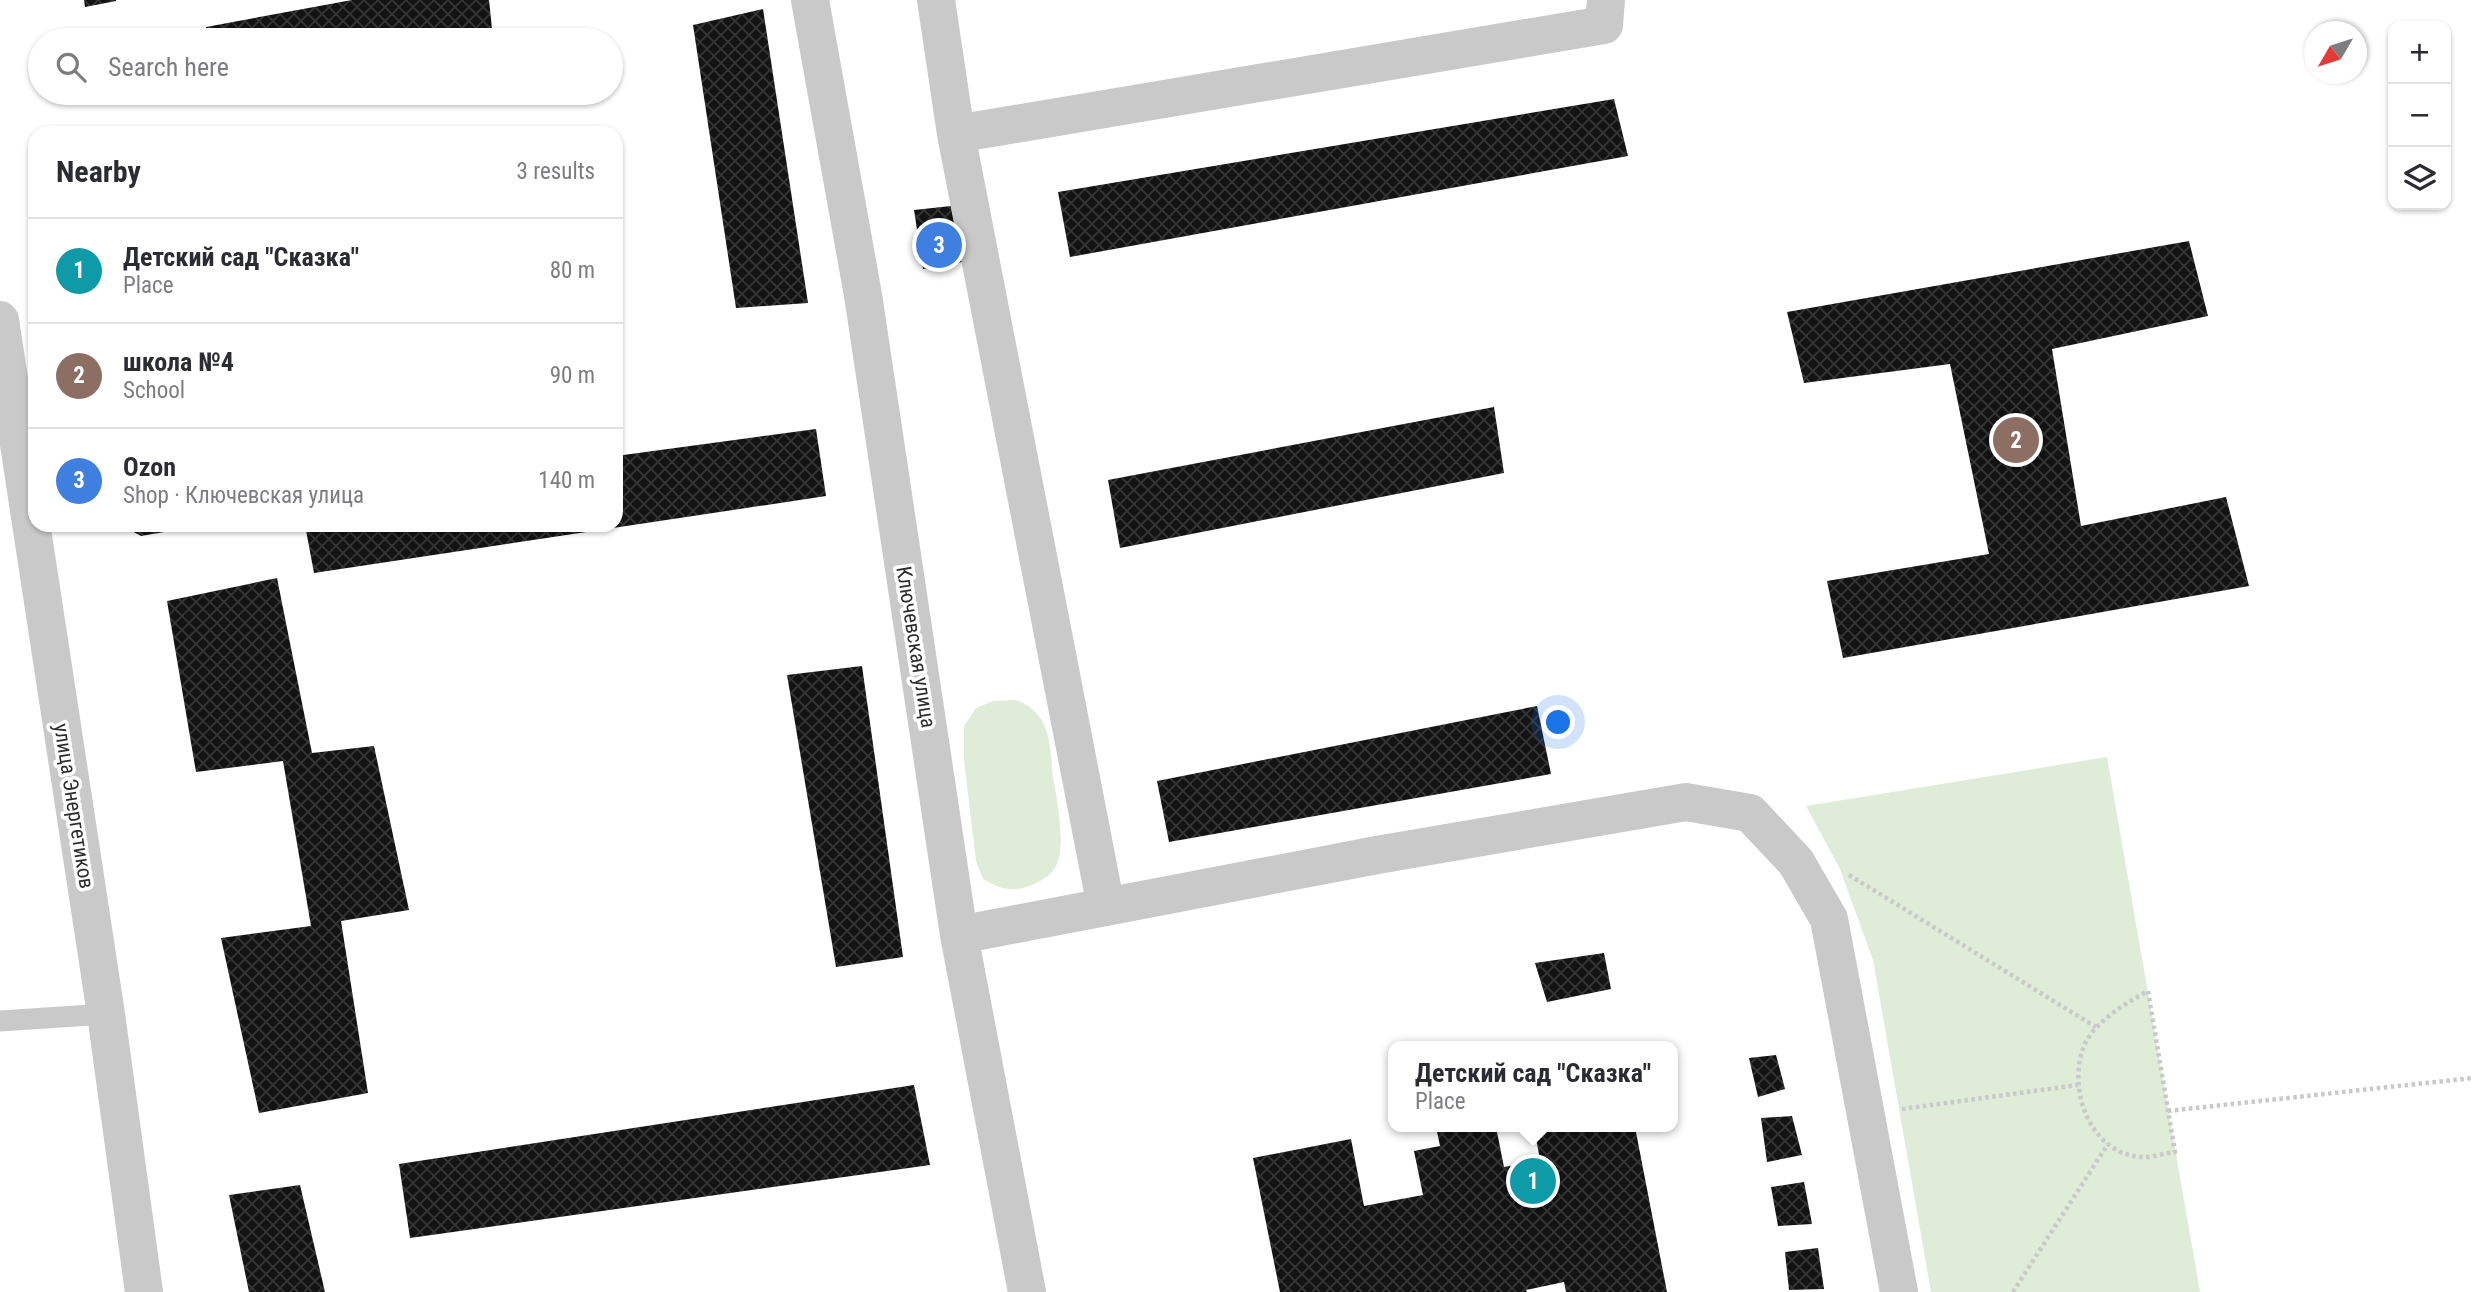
<!DOCTYPE html>
<html lang="en">
<head>
<meta charset="utf-8">
<style>
  :root { --surface:#fff; --page:#f2f2f3; --text:#2b2b33; --muted:#7c7c81; --line:#e1e1e2; --accent:#ea580c }
  body { margin:0; font-family:"Roboto Condensed",sans-serif; background:var(--page); color:var(--text) }
  .controls { position:absolute; right:21px; top:21px; display:grid; overflow:hidden; border-radius:14px; box-shadow:0 2px 5px #0004 }
  .controls button { width:63px; height:63px; display:grid; place-items:center; padding:0; border:0; border-bottom:2px solid var(--line); background:var(--surface); color:var(--text); font:35px sans-serif }
  .compass { position:absolute; left:2304px; top:21px; width:63px; height:63px; border-radius:50%; background:var(--surface); box-shadow:0 2px 5px #0004; rotate:231deg }
  .you { position:absolute; left:1559px; top:723px; width:24px; height:24px; margin:-18px; border:5px solid #fff; border-radius:50%; background:#1a73e8; box-shadow:0 0 0 10px #1a73e833 }
  .badge { display:grid; place-items:center; width:46px; height:46px; border-radius:50%; background:var(--accent); color:#fff; font-size:23px; font-weight:700 }
  .pin { position:absolute; translate:-50% -50%; border:4px solid #fff; box-shadow:0 2px 7px #0006 }
  .popup { position:absolute; left:1388px; top:1041px; width:290px; height:91px; box-sizing:border-box; display:grid; place-content:center; border-radius:14px; background:var(--surface); filter:drop-shadow(0 2px 5px #0005); font-size:23px; white-space:nowrap; color:var(--muted) }
  .popup b { font-size:26px; color:var(--text) }
  .popup::after { content:''; position:absolute; left:50%; top:100%; margin-left:-14px; border:14px solid transparent; border-top-color:var(--surface) }
  .list { margin:0; padding:0; list-style:none }
  h2 { display:flex; justify-content:space-between; align-items:center; height:91px; margin:0; padding:0 28px; font-size:30px }
  h2 small { font-size:23px; font-weight:400; color:var(--muted) }
  .list li { display:grid; grid-template-columns:46px 1fr auto; gap:21px; align-items:center; box-sizing:border-box; height:105px; padding:0 28px; border-top:2px solid var(--line) }
  .list b { display:block; font-size:26px; white-space:nowrap }
  .list p { margin:0; font-size:23px; white-space:nowrap; color:var(--muted) }
  .list em { font-size:23px; font-style:normal; color:var(--muted) }
  .icon { flex:none; width:38px; height:38px; fill:none; stroke:currentColor; stroke-width:2; stroke-linecap:round; stroke-linejoin:round }
  .map { position:relative; flex:none; width:2472px; height:1292px; overflow:hidden }
  .search { position:absolute; background:var(--surface); box-shadow:0 2px 5px #0004; left:28px; top:28px; width:595px; height:77px; display:flex; align-items:center; gap:18px; box-sizing:border-box; padding:0 24px; border-radius:38px; color:var(--muted); font-size:26px }
  .panel { position:absolute; background:var(--surface); box-shadow:0 2px 5px #0004; left:28px; top:126px; width:595px; height:406px; border-radius:21px }
  .map>svg:first-child { display:block }
  .green { fill:#deecd8 }
  .building { fill:url(#building-cross-hatch) }
  .lines { fill:none; stroke-linecap:round; stroke-linejoin:round }
  .path { stroke:#c9c9c9; stroke-width:4.5; stroke-dasharray:3.5 3.5; stroke-linecap:butt }
  .service { stroke:#c9c9c9; stroke-width:21 }
  .minor { stroke:#c9c9c9; stroke-width:38 }
  .tertiary { stroke:#c9c9c9; stroke-width:38 }
  .labels { text-anchor:middle; stroke-width:7; stroke-linejoin:round; paint-order:stroke }
  .street-label { font-size:21px; fill:#2c2c2c; stroke:#fff }
</style>
</head>
<body>
<div class="map">
<svg width="2472" height="1292" viewBox="0 0 2472 1292">
  <defs>
    <pattern id="building-cross-hatch" width="8" height="8" patternUnits="userSpaceOnUse" patternTransform="scale(1.75)"><rect width="8" height="8" fill="#131313"/><path d="M0 0l8 8M0 8l8-8" fill="none" stroke="#363636"/></pattern>
  </defs>
  <rect width="100%" height="100%" fill="#fff"/>
  <path class="green" d="M 1016,700 C 1027,704 1034,709 1041,719 C 1051,735 1051,759 1053,777 C 1057,799 1067,849 1055,868 C 1049,877 1038,883 1029,886 C 1011,893 999,888 983,879 L 976,861 L 964,760 L 964,726 L 976,708 L 993,701 Z
    M 2107,757 L 2200,1292 L 1931,1292 L 1873,960 L 1840,869 L 1806,806 Z"/>
  <path class="building" d="M 84,0 L 116,0 L 116,1 L 85,7 Z
    M 352,0 L 489,0 L 493,38 L 482,40 L 207,40 L 206,27 Z
    M 763,9 L 808,303 L 736,308 L 693,25 Z
    M 1614,99 L 1628,156 L 1070,257 L 1058,192 Z
    M 951,206 L 962,262 L 923,269 L 914,210 Z
    M 2189,241 L 2208,316 L 2052,349 L 2081,526 L 2226,497 L 2249,586 L 1843,658 L 1827,581 L 1989,554 L 1950,364 L 1804,383 L 1787,312 Z
    M 1494,407 L 1504,473 L 1120,548 L 1108,480 Z
    M 816,429 L 826,496 L 314,573 L 305,525 L 616,525 L 616,456 Z
    M 121,525 L 199,525 L 199,526 L 141,536 Z
    M 277,578 L 312,753 L 374,746 L 409,910 L 341,921 L 368,1093 L 259,1113 L 221,938 L 311,926 L 283,761 L 196,772 L 167,601 Z
    M 862,666 L 903,957 L 836,967 L 787,675 Z
    M 1537,706 L 1551,774 L 1169,842 L 1157,781 Z
    M 1604,953 L 1611,989 L 1547,1002 L 1535,963 Z
    M 1776,1055 L 1785,1089 L 1758,1097 L 1749,1058 Z
    M 914,1085 L 930,1165 L 410,1238 L 399,1164 Z
    M 1792,1116 L 1802,1155 L 1767,1162 L 1761,1118 Z
    M 1436,1127 L 1496,1127 L 1504,1167 L 1540,1160 L 1534,1127 L 1635,1127 L 1667,1292 L 1566,1292 L 1564,1282 L 1526,1290 L 1527,1292 L 1280,1292 L 1253,1158 L 1351,1139 L 1364,1206 L 1423,1195 L 1414,1151 L 1440,1146 Z
    M 1804,1182 L 1812,1224 L 1778,1226 L 1771,1187 Z
    M 300,1185 L 325,1292 L 249,1292 L 229,1195 Z
    M 1818,1248 L 1824,1289 L 1789,1290 L 1785,1252 Z"/>
  <g class="lines">
    <path class="path" d="M 1849,875 L 2096,1027
      M 2148,991 L 2175,1152 C 2166,1153 2157,1156 2149,1157 C 2092,1160 2066,1091 2084,1046 C 2093,1023 2127,1002 2148,991 Z
      M 1902,1109 L 2078,1085
      M 2168,1111 L 2472,1078
      M 2013,1292 L 2108,1144"/>
    <path class="service" d="M 0,1021 L 106,1014"/>
    <path class="minor" d="M 810,0 L 863,295 L 959,935 L 1027,1292
      M 936,0 L 956,134 L 1106,907
      M 956,134 L 1604,25 L 1606,0
      M 959,935 L 1377,855 L 1686,802 L 1750,813 L 1796,862 L 1829,919 L 1899,1292"/>
    <path class="tertiary" d="M 0,320 L 106,1014 L 144,1292"/>
  </g>
  <g class="labels">
    <g class="street-label">
      <text transform="translate(916 647) rotate(81)" y="7">Ключевская улица</text>
      <text transform="translate(74 806) rotate(81)" y="7">улица Энергетиков</text>
    </g>
  </g>
</svg>
<div class="controls">
<button>+</button>
<button>−</button>
<button><svg class="icon" aria-label="layers" viewBox="0 0 24 24"><path d="M12 4l9 5-9 5-9-5zM3 14l9 5 9-5"/></svg></button>
</div>
<svg class="compass" viewBox="-18 -18 36 36"><path d="M0-13l5 13h-10z" fill="#e53935"/><path d="M0 13l5-13h-10z" fill="#7c7c81"/></svg>
<div class="you"></div>
<div class="pin badge" style="left:1533px;top:1181px;background:#0f9aa8">1</div>
<div class="popup"><b>Детский сад &quot;Сказка&quot;</b>Place</div>
<div class="pin badge" style="left:2016px;top:440px;background:#8d6e63">2</div>
<div class="pin badge" style="left:939px;top:245px;background:#3f7fe0">3</div>
<div class="search"><svg class="icon" aria-label="search" viewBox="0 0 24 24"><circle cx="10" cy="10" r="6"/><path d="M15 15l6 6"/></svg>Search here</div>
<section class="panel">
<h2>Nearby<small>3 results</small></h2>
<ul class="list">
<li><span class="badge" style="background:#0f9aa8">1</span><div><b>Детский сад &quot;Сказка&quot;</b><p>Place</p></div><em>80 m</em></li>
<li><span class="badge" style="background:#8d6e63">2</span><div><b>школа №4</b><p>School</p></div><em>90 m</em></li>
<li><span class="badge" style="background:#3f7fe0">3</span><div><b>Ozon</b><p>Shop · Ключевская улица</p></div><em>140 m</em></li>
</ul>
</section>
</div>
</body>
</html>
